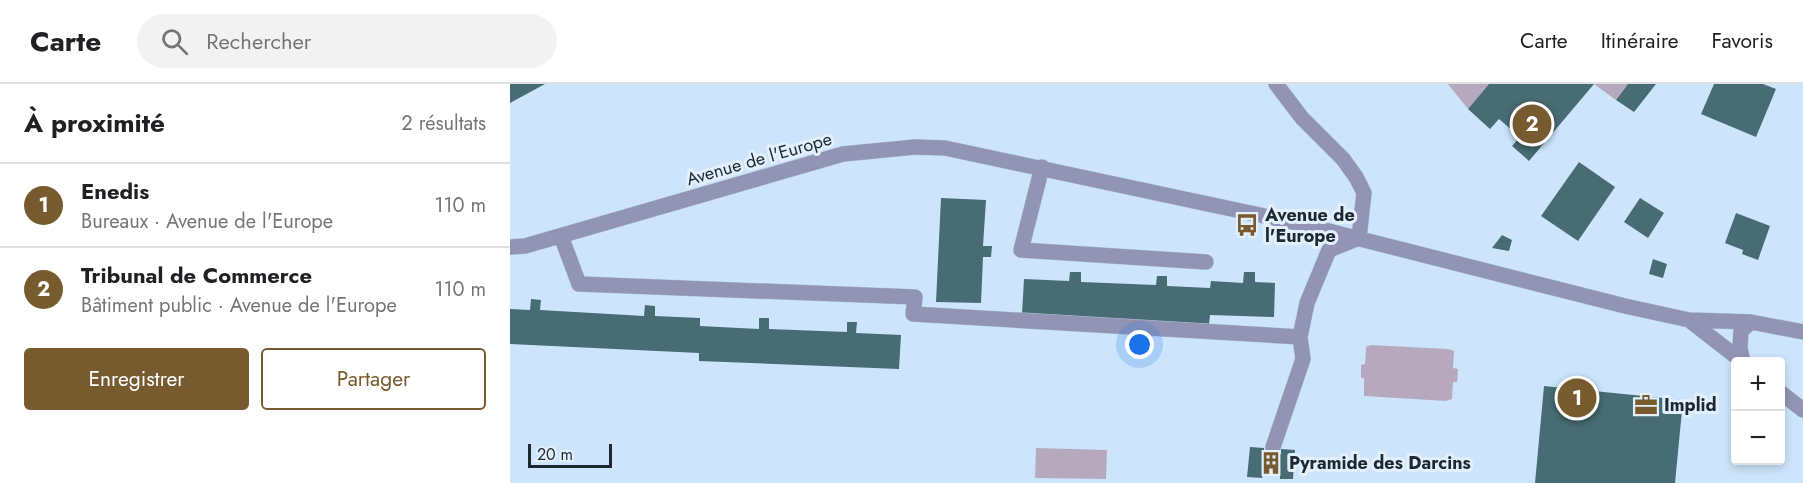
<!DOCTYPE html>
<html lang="fr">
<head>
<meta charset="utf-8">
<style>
  :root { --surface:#fff; --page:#f2f2f2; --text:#202124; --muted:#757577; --line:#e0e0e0; --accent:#775a2e }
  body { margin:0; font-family:Jost,sans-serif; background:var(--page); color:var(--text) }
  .controls { position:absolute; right:18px; bottom:18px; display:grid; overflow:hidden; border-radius:6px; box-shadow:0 3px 9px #0003 }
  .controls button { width:54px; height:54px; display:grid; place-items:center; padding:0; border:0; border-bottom:2px solid var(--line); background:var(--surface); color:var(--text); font:30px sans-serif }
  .scale { position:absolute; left:18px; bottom:15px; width:84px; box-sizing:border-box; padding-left:6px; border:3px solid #1e2830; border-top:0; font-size:16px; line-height:21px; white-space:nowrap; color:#1e2830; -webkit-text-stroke:4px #e2f0fe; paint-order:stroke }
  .you { position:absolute; left:630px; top:261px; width:21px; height:21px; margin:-15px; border:4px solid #fff; border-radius:50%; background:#1a73e8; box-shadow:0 0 0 9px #1a73e833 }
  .badge { display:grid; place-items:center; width:39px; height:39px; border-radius:50%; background:var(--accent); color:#fff; font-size:20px; font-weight:700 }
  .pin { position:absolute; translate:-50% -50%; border:3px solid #fff; box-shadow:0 2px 6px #0006 }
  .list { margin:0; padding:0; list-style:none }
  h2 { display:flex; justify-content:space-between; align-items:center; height:78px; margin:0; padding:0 24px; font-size:26px }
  h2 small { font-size:20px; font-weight:400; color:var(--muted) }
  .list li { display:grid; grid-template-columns:39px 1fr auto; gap:18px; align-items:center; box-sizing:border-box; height:84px; padding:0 24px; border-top:2px solid var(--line) }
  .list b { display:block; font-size:22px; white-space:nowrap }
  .list p { margin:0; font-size:20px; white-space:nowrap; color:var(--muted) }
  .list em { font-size:20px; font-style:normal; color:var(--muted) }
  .actions { display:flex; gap:12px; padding:18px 24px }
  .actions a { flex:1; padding:14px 0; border:2px solid var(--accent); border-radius:6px; text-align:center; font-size:21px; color:var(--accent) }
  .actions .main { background:var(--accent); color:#fff }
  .icon { flex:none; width:33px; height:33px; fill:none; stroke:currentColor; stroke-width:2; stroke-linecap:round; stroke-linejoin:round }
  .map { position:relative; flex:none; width:1293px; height:399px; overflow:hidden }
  header { display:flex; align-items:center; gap:36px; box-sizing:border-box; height:84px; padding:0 30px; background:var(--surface); border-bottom:2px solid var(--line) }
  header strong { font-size:28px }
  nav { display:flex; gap:33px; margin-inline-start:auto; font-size:21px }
  .search { width:420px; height:54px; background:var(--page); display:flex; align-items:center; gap:15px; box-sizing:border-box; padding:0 21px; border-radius:33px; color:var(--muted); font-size:22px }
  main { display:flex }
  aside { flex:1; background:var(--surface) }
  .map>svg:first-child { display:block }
  .green { fill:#b6a8bd }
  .building { fill:#476c73 }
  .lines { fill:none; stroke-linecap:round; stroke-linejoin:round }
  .minor-casing { stroke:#adc3d7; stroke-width:16 }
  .minor { stroke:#9194b4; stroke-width:15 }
  .labels { text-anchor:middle; stroke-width:6; stroke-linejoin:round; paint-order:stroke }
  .street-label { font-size:18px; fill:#1e2830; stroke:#e2f0fe }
  .poi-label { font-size:18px; font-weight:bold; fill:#1e2830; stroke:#e2f0fe; text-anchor:start }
</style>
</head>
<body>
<header>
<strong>Carte</strong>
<div class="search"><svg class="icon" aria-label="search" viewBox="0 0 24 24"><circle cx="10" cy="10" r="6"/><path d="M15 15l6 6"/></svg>Rechercher</div>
<nav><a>Carte</a><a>Itinéraire</a><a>Favoris</a></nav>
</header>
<main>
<aside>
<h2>À proximité<small>2 résultats</small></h2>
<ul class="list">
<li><span class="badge">1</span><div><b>Enedis</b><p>Bureaux · Avenue de l'Europe</p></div><em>110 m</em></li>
<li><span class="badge">2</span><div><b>Tribunal de Commerce</b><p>Bâtiment public · Avenue de l'Europe</p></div><em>110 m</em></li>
</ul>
<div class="actions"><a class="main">Enregistrer</a><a>Partager</a></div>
</aside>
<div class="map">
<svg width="1293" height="399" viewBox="0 0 1293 399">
  <rect width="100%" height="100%" fill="#cce5fc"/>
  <path class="green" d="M 938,0 L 979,0 L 958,25 Z
    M 1084,0 L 1118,0 L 1106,16 Z
    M 861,261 L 938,265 L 944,267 L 943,284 L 948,285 L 947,298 L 943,298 L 942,315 L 936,317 L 854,312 L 854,294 L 851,294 L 851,281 L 855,280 L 856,263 Z
    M 526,364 L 597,366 L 596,395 L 525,394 Z"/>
  <path class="building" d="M 0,0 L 35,0 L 0,19 Z
    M 979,0 L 1084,0 L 1019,77 L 1002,62 L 1010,53 L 989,35 L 980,45 L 958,25 Z
    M 1118,0 L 1146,0 L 1124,28 L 1106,16 Z
    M 1204,0 L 1253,0 L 1266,5 L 1246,53 L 1191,30 Z
    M 1069,78 L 1105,103 L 1068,157 L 1031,132 Z
    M 431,114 L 476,116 L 473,162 L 482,162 L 481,173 L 473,173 L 471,219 L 426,218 Z
    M 1130,114 L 1154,129 L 1138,154 L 1114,138 Z
    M 1226,129 L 1260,142 L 1248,176 L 1232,170 L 1233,166 L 1215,159 Z
    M 992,151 L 1002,156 L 999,167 L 982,164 Z
    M 1143,175 L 1157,180 L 1153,194 L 1139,190 Z
    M 560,188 L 571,188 L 571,198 L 646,201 L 647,192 L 657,192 L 657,202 L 700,204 L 701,197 L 733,199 L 734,188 L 745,188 L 745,198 L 765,199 L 764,233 L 700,231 L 699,240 L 512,230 L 514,195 L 559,197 Z
    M 21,215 L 31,216 L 30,226 L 134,232 L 135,221 L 145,222 L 145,232 L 190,234 L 190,242 L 249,245 L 249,234 L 259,234 L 259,245 L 337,248 L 337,238 L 347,238 L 346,249 L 391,251 L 389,285 L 189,277 L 189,269 L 0,260 L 0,225 L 20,226 Z
    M 1034,302 L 1173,316 L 1165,399 L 1025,399 Z
    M 740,363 L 754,364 L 754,369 L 759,369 L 760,363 L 767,363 L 767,370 L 771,370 L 771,365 L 785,366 L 783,395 L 770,395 L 770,390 L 753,389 L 752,394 L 737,393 Z"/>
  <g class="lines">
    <g class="minor-casing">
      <path id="minor" d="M 766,0 L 792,34 L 833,75 L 846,93 L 854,109 L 849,154
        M 532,83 L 511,166 L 696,178
        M 51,152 L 69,200 L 405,213 L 403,230 L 790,253
        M 0,163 L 15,162 L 333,70 L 405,63 L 435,64 L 787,139 L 1115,222 L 1179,236 L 1241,238 L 1293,248
        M 1179,236 L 1233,278
        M 1233,278 L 1230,264 L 1231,247 L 1241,238
        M 1270,308 L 1293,326
        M 763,363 L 793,275 L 790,253 L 797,219 L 819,166 L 849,154"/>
    </g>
    <use href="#minor" class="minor"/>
  </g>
  <defs>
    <g id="bus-bare" transform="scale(1.8)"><path d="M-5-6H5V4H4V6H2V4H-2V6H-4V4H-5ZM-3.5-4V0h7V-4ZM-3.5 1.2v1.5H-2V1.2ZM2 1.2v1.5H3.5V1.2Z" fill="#775a2e" stroke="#e2f0fe" stroke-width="2.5" paint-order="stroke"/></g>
    <g id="office-bare" transform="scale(1.8)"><path d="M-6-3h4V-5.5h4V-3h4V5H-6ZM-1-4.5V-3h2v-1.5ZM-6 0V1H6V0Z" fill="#775a2e" stroke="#e2f0fe" stroke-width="2.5" paint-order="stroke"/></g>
    <g id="building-bare" transform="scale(1.8)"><path d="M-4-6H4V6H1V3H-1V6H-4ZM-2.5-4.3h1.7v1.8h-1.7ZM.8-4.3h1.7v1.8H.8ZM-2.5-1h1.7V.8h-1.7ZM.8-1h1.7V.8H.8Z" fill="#775a2e" stroke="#e2f0fe" stroke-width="2.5" paint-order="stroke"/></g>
  </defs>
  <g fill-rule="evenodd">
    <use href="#bus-bare" x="737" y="141"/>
    <use href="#office-bare" x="1136" y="321"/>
    <use href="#building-bare" x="761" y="379"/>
  </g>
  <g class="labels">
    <g class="street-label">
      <text transform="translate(249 75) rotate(-16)" y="6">Avenue de l'Europe</text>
    </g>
    <g class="poi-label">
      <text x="755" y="137">Avenue de<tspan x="755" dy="21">l'Europe</tspan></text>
      <text x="1154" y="327">Implid</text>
      <text x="779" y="385">Pyramide des Darcins</text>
    </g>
  </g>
</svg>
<div class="controls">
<button>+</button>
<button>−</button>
</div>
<div class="scale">20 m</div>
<div class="you"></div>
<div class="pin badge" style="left:1067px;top:314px">1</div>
<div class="pin badge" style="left:1022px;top:40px">2</div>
</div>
</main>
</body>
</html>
